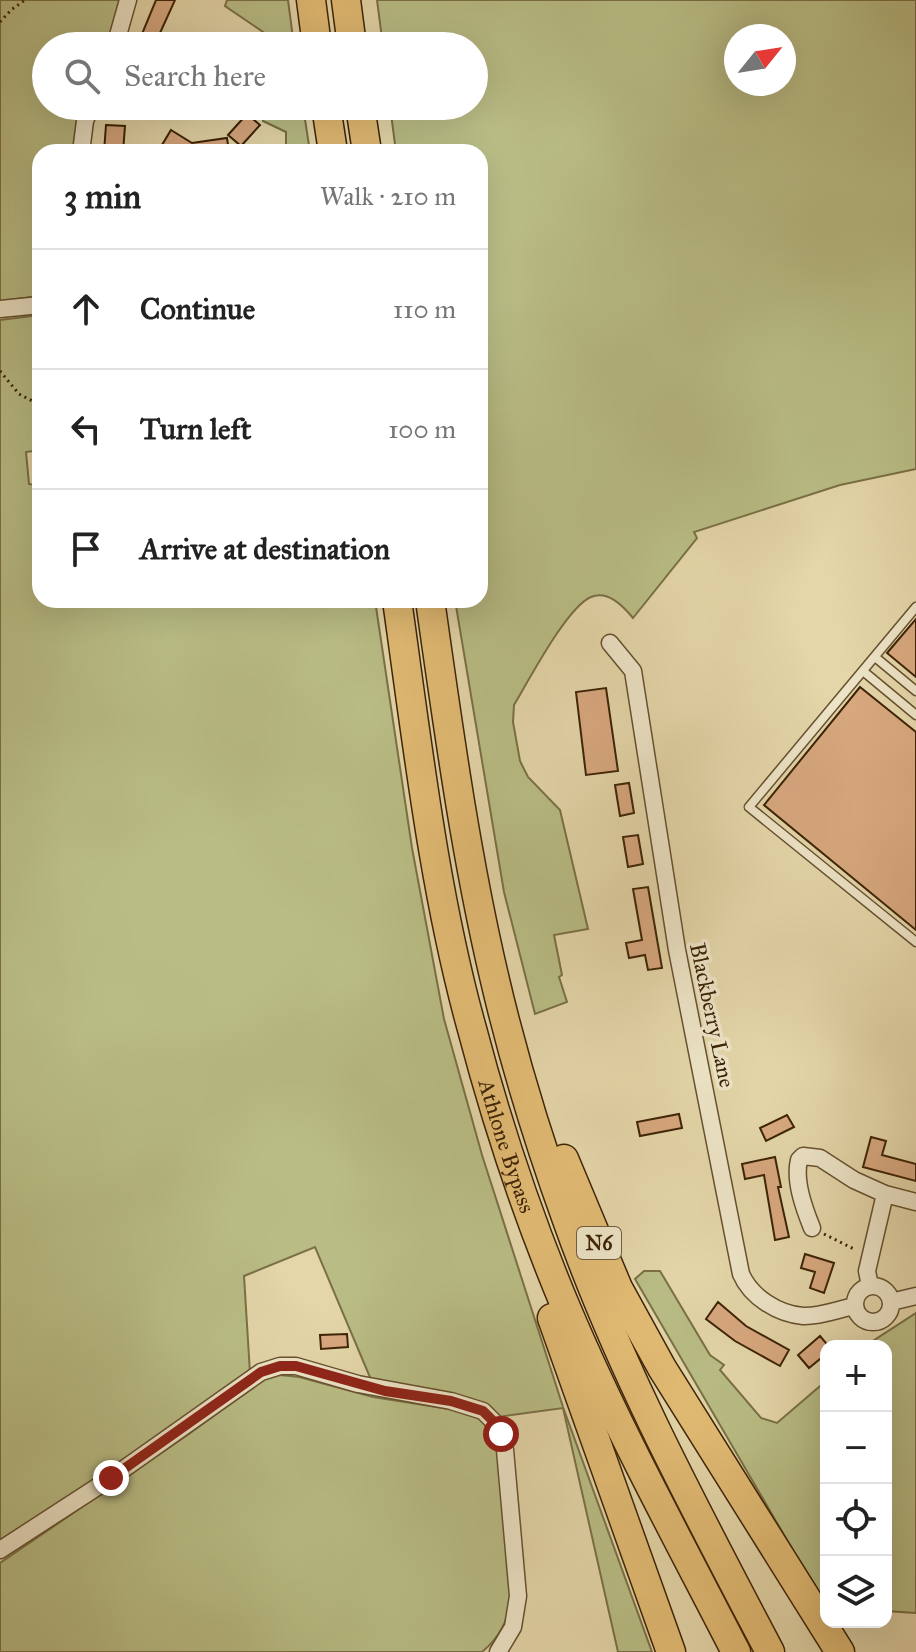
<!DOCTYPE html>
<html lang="en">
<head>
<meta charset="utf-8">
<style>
  :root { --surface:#fff; --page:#f2f2f2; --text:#222; --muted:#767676; --line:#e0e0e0 }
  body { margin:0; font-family:"IM FELL Great Primer",serif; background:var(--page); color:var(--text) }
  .controls { position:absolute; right:24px; bottom:24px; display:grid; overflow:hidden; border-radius:16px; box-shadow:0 8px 32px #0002 }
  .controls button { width:72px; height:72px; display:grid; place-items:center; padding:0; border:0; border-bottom:2px solid var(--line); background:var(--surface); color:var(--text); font:40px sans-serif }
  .compass { position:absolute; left:724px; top:24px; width:72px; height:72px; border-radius:50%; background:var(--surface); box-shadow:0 8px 32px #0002; rotate:60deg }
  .stop { position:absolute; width:24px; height:24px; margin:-18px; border:6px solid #8f2418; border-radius:50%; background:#fff }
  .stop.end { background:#8f2418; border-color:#fff; box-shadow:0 2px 8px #0008 }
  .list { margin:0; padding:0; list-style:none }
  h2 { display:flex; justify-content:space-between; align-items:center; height:104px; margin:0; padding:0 32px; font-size:34px }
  h2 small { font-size:26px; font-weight:400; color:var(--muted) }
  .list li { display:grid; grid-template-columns:52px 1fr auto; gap:24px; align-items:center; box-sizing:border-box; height:120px; padding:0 32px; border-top:2px solid var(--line) }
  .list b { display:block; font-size:30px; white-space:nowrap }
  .list em { font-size:26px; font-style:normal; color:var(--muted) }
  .icon { flex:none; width:44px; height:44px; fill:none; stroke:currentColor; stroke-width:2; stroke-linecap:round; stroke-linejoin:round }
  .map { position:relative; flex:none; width:916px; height:1652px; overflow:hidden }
  .search { position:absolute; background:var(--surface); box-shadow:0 8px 32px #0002; left:32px; top:32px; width:456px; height:88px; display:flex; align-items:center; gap:20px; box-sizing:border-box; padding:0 28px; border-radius:44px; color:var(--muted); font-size:30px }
  .panel { position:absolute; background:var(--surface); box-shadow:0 8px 32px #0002; left:32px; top:144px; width:456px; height:464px; border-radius:24px }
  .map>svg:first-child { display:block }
  .green { fill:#b9bd85; stroke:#7a7046; stroke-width:2; fill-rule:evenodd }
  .building { fill:#d8a87f; stroke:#3c2306; stroke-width:2 }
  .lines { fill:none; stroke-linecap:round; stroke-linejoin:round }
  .service-casing { stroke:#66502f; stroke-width:11 }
  .minor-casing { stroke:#66502f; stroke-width:19 }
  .trunk-casing { stroke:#3c2306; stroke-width:31 }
  .path { stroke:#3c2306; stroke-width:3; stroke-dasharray:2 4; stroke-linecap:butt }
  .service { stroke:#ede4c7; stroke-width:8 }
  .minor { stroke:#ede4c7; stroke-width:16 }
  .trunk { stroke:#e2bb74; stroke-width:28 }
  .route { stroke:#8f2418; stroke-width:10 }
  .labels { text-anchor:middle; stroke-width:7; stroke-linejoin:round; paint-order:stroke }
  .shield { fill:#ede4c7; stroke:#715d40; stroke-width:2 }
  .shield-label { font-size:20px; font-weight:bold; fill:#3c2306 }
  .street-label { font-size:22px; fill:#3c2306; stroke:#ede4c7 }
</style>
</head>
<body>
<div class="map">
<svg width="916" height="1652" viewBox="0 0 916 1652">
  <rect width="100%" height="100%" fill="#e4d6a9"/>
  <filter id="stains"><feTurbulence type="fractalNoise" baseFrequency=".0025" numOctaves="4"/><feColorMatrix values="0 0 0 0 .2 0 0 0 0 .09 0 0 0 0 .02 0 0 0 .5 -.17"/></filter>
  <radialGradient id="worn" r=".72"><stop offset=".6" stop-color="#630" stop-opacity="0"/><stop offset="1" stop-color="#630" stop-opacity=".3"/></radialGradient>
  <path class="green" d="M 0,0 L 123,0 L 108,46 L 46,46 L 46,106 L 82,106 L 74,152 L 40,152 L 40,296 L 0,301 Z
    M 227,0 L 288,0 L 294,46 L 271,46 L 269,36 L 225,6 Z
    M 377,0 L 916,0 L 916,469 L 840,485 L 694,532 L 697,538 L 633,618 C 623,606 608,590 591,597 C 567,607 529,680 514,705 L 513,722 L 520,761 L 528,777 L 560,810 L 588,929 L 554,935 L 562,975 L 559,977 L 567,1002 L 535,1014 L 504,892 L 455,600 L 480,600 L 480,152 L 396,152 L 390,106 L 474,106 L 474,46 L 383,46 ZM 736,36 L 784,36 L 784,84 L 736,84 Z
    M 263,106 L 303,106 L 310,152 L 282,152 L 286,146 L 286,132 L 263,121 Z
    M 40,315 L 40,450 L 26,452 L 29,484 L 40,486 L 40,600 L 375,600 L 412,848 L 444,1019 L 482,1155 L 563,1407 L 652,1652 L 618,1652 L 563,1408 L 498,1417 L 470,1401 L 437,1390 L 372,1382 L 315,1247 L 244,1276 L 250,1373 L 62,1502 L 0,1540 L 0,320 Z
    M 644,1271 L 660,1271 L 710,1355 L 724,1365 L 720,1370 L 761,1418 L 777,1423 L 826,1381 L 826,1607 L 635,1279 Z
    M 916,1313 L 916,1613 L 886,1611 L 886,1346 L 865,1346 Z
    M 280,1375 L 299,1377 L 373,1397 L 468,1412 C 481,1417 491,1429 497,1442 L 511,1598 C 508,1621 500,1637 482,1652 L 0,1652 L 0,1563 L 186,1436 L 263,1380 Z"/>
  <path class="building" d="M 156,0 L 175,0 L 160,33 L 163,34 L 159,46 L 137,46 Z
    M 247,114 L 260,125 L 241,146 L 228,135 Z
    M 106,125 L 125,126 L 123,152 L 104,152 Z
    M 171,130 L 192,143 L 227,138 L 229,152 L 174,152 L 162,145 Z
    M 916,619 L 916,677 L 887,653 Z
    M 860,687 L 916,732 L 916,930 L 764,805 Z
    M 606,688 L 618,771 L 586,775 L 576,692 Z
    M 629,783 L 634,813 L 620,816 L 615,785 Z
    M 638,835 L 643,864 L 628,867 L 623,837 Z
    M 648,887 L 662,968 L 648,970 L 645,955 L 629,958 L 626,943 L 642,940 L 633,889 Z
    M 679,1114 L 682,1128 L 640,1136 L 637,1122 Z
    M 787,1115 L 794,1127 L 766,1141 L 760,1128 Z
    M 871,1137 L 886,1141 L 882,1155 L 916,1164 L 916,1181 L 863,1167 Z
    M 775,1157 L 781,1187 L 778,1187 L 789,1237 L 775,1240 L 764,1175 L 745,1179 L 742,1164 Z
    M 805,1254 L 834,1263 L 824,1293 L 810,1288 L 815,1272 L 801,1268 Z
    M 718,1302 L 746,1326 L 789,1350 L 780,1366 L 735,1341 L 706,1319 Z
    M 347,1334 L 348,1347 L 321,1349 L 320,1335 Z
    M 820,1336 L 826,1343 L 826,1354 L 809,1368 L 798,1355 Z"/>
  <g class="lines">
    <g class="service-casing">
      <path id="service" d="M 916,607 L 749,807 L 916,942
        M 875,657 L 916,691
        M 863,671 L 916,715"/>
    </g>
    <g class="minor-casing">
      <path id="minor" d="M 115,46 L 128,0
        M 81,152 L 85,121 L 91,106
        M 0,309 L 40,305
        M 610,643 L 633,671 L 677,950 L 741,1274 C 751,1297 778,1314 803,1316 C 819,1317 839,1309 855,1306
        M 812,1228 C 804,1208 794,1181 799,1160 L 803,1156 L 820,1158 L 854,1180 L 885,1194
        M855 1304a18 18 0 1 1 36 0a18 18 0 1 1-36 0Z
        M 870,1286 L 867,1271 L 885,1194 L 916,1202
        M 891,1302 L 916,1296
        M 0,1550 L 111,1478 L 261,1372 L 280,1366 L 296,1366 L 358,1384 L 451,1401 L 483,1411 L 497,1425 L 505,1450 L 518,1596 L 513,1627 L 498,1652"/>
    </g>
    <g class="trunk-casing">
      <g id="trunk">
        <path d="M 311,0 L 317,46"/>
        <path d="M 346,0 L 352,46"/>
        <path d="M 326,106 L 333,152"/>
        <path d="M 360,106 L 367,152"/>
        <path id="s1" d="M 397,600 C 417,741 434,893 472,1029 C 497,1124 529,1220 567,1310 C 617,1428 678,1539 736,1652"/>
        <path d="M 430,600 C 448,726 465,852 494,976 C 513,1058 538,1140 567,1220 C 620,1370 696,1511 770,1652"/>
        <path d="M 564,1159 L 618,1288 L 662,1368 L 840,1652"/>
        <path d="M 552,1318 L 671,1652"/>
      </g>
    </g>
    <path class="path" d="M 0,22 L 11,10 L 25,0
      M 0,371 L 19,394 L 40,405
      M 824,1234 L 856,1250"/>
    <use href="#service" class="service"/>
    <use href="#minor" class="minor"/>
    <use href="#trunk" class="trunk"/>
  </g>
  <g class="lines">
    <path class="route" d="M 111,1478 L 261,1372 L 280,1366 L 296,1366 L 385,1391 L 451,1401 L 483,1411 L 497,1425 L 501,1434"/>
  </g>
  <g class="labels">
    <rect class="shield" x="577" y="1227" width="44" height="32" rx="6"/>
    <g class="shield-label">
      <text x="599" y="1250">N6</text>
    </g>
    <g class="street-label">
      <text transform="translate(713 1015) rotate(78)" y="8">Blackberry Lane</text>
      <text dy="8" stroke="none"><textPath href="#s1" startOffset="558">Athlone Bypass</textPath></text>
    </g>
  </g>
  <rect width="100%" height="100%" filter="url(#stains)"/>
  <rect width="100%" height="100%" fill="url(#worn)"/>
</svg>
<div class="controls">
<button>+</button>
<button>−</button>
<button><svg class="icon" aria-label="locate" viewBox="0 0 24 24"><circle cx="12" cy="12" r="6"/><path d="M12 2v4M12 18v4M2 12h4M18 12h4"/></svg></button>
<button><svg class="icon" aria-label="layers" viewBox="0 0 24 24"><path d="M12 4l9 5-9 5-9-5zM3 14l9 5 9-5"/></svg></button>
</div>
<svg class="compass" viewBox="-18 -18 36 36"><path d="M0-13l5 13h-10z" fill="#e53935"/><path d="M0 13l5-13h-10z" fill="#767676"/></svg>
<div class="stop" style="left:501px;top:1434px"></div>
<div class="stop end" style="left:111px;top:1478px"></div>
<div class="search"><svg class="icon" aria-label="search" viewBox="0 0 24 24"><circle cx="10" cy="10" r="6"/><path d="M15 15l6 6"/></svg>Search here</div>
<section class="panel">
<h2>3 min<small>Walk · 210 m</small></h2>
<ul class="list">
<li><svg class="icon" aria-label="ahead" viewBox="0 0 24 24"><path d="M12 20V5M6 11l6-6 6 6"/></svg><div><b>Continue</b></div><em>110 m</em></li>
<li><svg class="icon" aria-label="left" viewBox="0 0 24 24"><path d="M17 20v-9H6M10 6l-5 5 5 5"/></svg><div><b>Turn left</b></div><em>100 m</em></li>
<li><svg class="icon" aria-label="arrive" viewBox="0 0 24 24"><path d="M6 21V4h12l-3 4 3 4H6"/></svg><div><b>Arrive at destination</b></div></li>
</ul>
</section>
</div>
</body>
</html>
